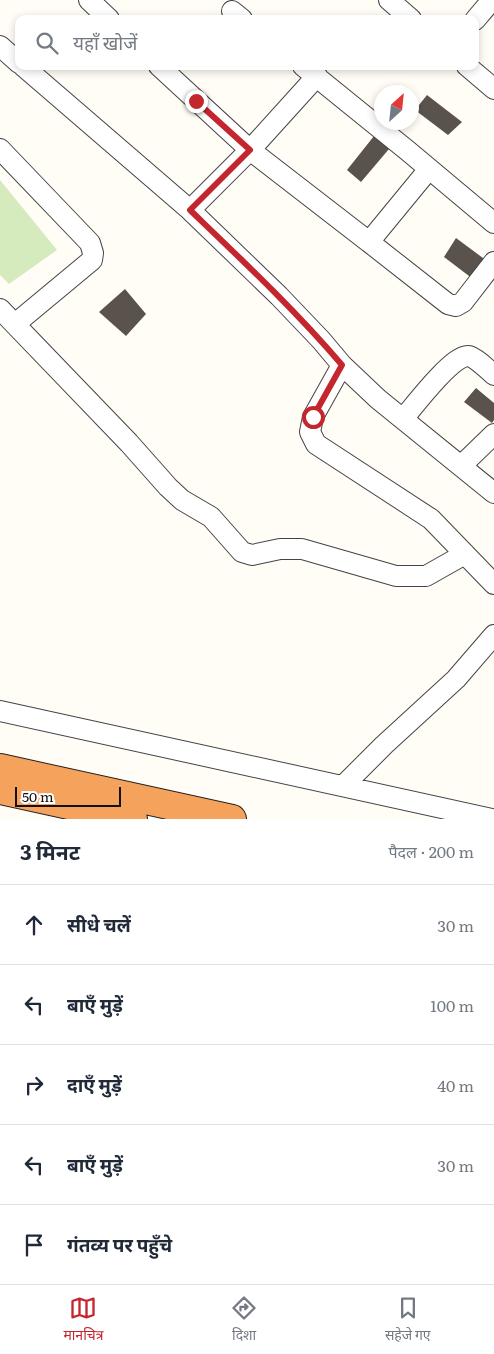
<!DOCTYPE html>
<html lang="hi">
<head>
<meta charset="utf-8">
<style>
  :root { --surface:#fff; --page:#f2f2f3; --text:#1f2937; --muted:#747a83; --line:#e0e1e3; --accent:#c4262e }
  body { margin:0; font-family:Literata,"Noto Sans Devanagari",serif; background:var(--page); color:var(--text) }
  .compass { position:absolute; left:374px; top:85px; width:45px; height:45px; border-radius:50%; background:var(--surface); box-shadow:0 2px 8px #0003; rotate:27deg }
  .scale { position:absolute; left:15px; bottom:12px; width:106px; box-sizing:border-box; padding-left:5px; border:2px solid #111; border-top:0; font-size:14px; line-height:18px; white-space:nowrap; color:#111; -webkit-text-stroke:4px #fff; paint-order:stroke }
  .stop { position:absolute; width:15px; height:15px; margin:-11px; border:4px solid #c4262e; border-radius:50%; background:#fff }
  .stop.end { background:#c4262e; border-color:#fff; box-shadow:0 1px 5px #0008 }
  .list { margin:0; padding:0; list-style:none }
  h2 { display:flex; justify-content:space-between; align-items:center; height:65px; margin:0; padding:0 20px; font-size:21px }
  h2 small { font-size:16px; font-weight:400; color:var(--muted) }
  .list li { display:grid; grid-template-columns:32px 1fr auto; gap:15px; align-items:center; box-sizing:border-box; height:80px; padding:0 20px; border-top:1px solid var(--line) }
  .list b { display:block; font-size:19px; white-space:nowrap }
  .list em { font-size:16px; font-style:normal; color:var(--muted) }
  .icon { flex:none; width:28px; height:28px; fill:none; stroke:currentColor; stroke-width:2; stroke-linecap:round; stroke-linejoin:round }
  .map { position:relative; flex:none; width:494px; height:819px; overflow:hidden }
  .search { position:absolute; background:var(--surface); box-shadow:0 2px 8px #0003; left:15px; right:15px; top:15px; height:55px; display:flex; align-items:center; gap:12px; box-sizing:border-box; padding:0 18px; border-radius:10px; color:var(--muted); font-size:19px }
  .sheet { height:465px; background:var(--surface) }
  nav { display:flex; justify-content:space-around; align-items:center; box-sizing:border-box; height:70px; border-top:1px solid var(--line); background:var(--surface); font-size:14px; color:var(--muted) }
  nav a { display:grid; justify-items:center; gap:2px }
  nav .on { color:var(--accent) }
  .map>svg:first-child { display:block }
  .green { fill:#d5ebbd }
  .building { fill:#5a524d }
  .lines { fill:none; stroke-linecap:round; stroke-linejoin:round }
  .minor-casing { stroke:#444; stroke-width:22 }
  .highway-casing { stroke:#222; stroke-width:30 }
  .minor { stroke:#fff; stroke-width:20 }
  .highway { stroke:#f5a25d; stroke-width:28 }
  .route { stroke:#c4262e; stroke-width:6 }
</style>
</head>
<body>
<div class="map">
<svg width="494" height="819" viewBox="0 0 494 819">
  <rect width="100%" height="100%" fill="#fffdf5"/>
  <path class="green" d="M 0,180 L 57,250 L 9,284 L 0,275 Z"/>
  <path class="building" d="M 427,95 L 462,122 L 448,135 L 415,110 Z
    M 374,136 L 389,149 L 361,182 L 347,170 Z
    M 456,238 L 487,261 L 473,279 L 444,257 Z
    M 125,289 L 146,314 L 126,336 L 99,312 Z
    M 476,388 L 494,403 L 494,420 L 492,423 L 464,402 Z"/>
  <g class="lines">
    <g class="minor-casing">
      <path id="minor" d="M 89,0 L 109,19
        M 389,0 L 411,19
        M 232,11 L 242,19
        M 475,20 L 492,0
        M 0,46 L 19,63
        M 23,66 L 190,210 L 250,150 L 369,242 L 429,169
        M 159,66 L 250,150 L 317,76
        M 303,66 L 408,151 L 494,223
        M 467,66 L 494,89
        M 0,149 L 90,243 L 93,253 L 92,260 L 15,324
        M 190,210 L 279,296 L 321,340 L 342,365 L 378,399 L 494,493
        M 369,242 L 448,304 L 456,306 L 463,302 L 494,262
        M 0,309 L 129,443 L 168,487 L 182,500 L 211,517 L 242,552 L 252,555 L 280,549 L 302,549 L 396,576 L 426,576 L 465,554
        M 342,365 L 313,417 L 310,432 L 316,444 L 431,519 L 494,584
        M 403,419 C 413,407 454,353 469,356 C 478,359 487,369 494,375
        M 461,466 L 494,434
        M 0,711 L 492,819
        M 343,786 L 384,745 L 456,679 L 494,635"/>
    </g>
    <g class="highway-casing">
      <path id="highway" d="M 0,768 L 232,819
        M 0,790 L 133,819"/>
    </g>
    <use href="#minor" class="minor"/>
    <use href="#highway" class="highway"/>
  </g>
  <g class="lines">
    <path class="route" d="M 196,101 L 250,150 L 190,210 C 242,260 295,310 342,365 L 313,417"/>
  </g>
</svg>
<svg class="compass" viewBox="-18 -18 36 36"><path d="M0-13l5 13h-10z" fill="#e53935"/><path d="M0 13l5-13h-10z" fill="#747a83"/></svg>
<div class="scale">50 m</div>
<div class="stop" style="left:313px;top:417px"></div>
<div class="stop end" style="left:196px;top:101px"></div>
<div class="search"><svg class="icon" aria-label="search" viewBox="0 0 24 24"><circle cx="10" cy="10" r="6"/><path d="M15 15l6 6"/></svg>यहाँ खोजें</div>
</div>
<section class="sheet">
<h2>3 मिनट<small>पैदल · 200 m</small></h2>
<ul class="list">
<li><svg class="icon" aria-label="ahead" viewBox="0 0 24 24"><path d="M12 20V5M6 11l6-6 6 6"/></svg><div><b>सीधे चलें</b></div><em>30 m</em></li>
<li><svg class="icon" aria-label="left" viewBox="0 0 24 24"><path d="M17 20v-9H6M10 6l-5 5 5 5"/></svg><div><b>बाएँ मुड़ें</b></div><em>100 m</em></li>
<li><svg class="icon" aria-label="right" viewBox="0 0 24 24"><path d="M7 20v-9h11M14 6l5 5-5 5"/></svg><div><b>दाएँ मुड़ें</b></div><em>40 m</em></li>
<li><svg class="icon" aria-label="left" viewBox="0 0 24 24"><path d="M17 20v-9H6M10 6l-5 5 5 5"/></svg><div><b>बाएँ मुड़ें</b></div><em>30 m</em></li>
<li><svg class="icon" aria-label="arrive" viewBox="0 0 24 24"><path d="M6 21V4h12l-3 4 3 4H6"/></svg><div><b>गंतव्य पर पहुँचे</b></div></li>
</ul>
</section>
<nav>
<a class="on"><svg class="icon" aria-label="map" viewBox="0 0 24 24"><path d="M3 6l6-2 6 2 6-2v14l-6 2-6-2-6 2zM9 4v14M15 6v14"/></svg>मानचित्र</a>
<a><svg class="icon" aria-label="directions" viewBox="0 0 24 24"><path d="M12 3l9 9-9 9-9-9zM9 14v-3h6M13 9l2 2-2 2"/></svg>दिशा</a>
<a><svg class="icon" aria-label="saved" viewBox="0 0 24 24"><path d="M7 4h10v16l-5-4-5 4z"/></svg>सहेजे गए</a>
</nav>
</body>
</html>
